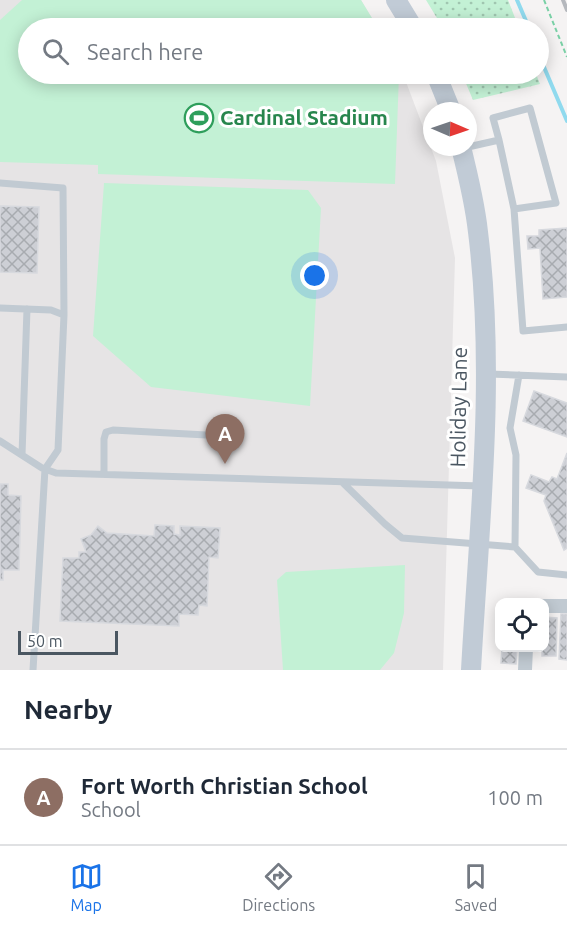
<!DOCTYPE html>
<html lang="en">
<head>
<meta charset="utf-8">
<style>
  :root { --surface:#fff; --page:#f6f6f7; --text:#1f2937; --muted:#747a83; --line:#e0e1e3; --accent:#1a73e8 }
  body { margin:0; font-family:Ubuntu,sans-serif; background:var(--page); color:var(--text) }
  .controls { position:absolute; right:18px; bottom:18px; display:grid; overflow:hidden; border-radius:12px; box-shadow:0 3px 15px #0003 }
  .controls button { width:54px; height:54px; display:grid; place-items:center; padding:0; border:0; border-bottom:2px solid var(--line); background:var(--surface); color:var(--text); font:30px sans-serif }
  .compass { position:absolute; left:423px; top:102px; width:54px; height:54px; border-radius:50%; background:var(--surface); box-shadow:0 3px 15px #0003; rotate:92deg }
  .scale { position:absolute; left:18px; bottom:15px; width:100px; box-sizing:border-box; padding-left:6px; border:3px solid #4a5661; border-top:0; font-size:16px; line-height:21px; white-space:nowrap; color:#4a5661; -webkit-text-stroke:4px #fff; paint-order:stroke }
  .you { position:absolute; left:315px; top:276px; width:21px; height:21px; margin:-15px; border:4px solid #fff; border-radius:50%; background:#1a73e8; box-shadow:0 0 0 9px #1a73e833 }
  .badge { display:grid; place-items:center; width:39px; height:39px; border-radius:50%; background:var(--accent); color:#fff; font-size:20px; font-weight:700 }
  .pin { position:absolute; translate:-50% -50px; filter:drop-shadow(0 2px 3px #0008) }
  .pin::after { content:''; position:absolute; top:32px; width:21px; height:18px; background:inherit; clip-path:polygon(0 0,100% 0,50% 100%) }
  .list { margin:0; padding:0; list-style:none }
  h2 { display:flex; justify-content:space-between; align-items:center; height:78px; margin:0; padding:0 24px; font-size:26px }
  h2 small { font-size:20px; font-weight:400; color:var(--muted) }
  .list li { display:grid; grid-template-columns:39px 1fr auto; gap:18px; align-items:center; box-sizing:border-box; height:96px; padding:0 24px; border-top:2px solid var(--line) }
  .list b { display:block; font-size:22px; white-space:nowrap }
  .list p { margin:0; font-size:20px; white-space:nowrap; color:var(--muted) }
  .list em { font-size:20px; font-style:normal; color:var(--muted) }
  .icon { flex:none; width:33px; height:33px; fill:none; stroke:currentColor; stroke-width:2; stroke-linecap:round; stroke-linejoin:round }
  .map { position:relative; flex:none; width:567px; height:670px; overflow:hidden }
  .search { position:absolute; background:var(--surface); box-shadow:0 3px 15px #0003; left:18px; right:18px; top:18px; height:66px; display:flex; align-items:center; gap:15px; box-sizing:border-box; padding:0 21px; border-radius:33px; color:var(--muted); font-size:22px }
  .sheet { height:174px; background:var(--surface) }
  nav { display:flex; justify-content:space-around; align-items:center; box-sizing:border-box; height:84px; border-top:2px solid var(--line); background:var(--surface); font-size:16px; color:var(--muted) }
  nav a { display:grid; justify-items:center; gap:3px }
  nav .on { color:var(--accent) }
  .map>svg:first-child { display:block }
  .education { fill:#e6e4e5 }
  .grass { fill:url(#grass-dots) }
  .pitch { fill:#c3f1d5 }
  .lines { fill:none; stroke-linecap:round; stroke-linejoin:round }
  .stream { stroke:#90daee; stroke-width:4 }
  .building { fill:url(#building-cross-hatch); stroke:#d7d9de; stroke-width:1.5 }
  .path { stroke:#7ad0a6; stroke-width:2; stroke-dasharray:4.5 3; stroke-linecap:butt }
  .lane { stroke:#c1cad2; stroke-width:7 }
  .street { stroke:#c1cad2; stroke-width:14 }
  .secondary { stroke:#c1cbd6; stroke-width:20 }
  .rail { stroke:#b5b8bd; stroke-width:4 }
  .labels { text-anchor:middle; stroke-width:6; stroke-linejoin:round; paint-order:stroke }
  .leisure-label { font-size:21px; font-weight:bold; fill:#27864d; stroke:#fff; text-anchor:start }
  .street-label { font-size:21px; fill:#4a5661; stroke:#fff }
</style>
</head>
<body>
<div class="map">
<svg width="567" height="670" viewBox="0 0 567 670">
  <defs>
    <pattern id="grass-dots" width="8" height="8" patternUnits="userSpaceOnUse" patternTransform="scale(1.5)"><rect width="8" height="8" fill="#c3f1d5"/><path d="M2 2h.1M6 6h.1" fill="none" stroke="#a0c6b0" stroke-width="1.8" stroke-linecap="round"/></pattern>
    <pattern id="building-cross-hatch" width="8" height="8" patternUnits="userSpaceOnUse" patternTransform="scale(1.5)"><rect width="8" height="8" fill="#cdcfd5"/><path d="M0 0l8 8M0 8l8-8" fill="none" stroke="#a8abb0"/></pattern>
  </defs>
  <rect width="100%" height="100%" fill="#f5f3f3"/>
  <path class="education" d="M 0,0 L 361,0 L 378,28 L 28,28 L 28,74 L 403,74 L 436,161 L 455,258 L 443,670 L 0,670 Z"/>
  <path class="grass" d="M 426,0 L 508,0 L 519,28 L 443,28 Z
    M 462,74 L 536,74 L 540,84 L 473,100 Z"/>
  <path class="pitch" d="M 22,0 L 361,0 L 378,28 L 28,28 L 28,74 L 399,74 L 395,184 L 98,174 L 98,165 L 0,162 L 0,20 Z
    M 104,183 L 308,190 L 321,208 L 310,406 L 151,387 L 93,336 Z
    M 405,565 L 404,613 L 394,653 L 380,670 L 283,670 L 277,580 L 286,572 Z"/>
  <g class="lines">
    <path class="stream" d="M 517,0 L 529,28
      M 538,53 L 567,121"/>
  </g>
  <path class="building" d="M 0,206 L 39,207 L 37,273 L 0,272 Z
    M 567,228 L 567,297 L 543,299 L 540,248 L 528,249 L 527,236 L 539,236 L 539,230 Z
    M 534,391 L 567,403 L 567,437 L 523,421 Z
    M 567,453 L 567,548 L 564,550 L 544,501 L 546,495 L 526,488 L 531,475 L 549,482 L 552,477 L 557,479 Z
    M 0,484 L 8,484 L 8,495 L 21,496 L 19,570 L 3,570 L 3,580 L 0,580 Z
    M 155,525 L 174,526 L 174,534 L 180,535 L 180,526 L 220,528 L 218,558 L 209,557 L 207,606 L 199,605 L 198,615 L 179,614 L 179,626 L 60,621 L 63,558 L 79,558 L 79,552 L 86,552 L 81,539 L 91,535 L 98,526 L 107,533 L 154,536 Z
    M 561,614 L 567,614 L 567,660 L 559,659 Z
    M 544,617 L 557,618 L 556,656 L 542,656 L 542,648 L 544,648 Z
    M 502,648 L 517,648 L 516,664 L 501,663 Z"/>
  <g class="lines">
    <path class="path" d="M 544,0 L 567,57"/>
    <path class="lane" d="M 499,140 L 514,209
      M 468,147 L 499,140 L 493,118 L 530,108 L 556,203 L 514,209 L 523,331 L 567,327
      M 0,183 L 63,188 L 64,315
      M 0,308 L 51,310 L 64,315 L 58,450 L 45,469 L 33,670
      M 489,374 L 567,377
      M 0,441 L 42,468 L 56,473 L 481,486
      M 22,455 L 27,309
      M 104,474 L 104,439 L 106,432 L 113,430 L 225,436
      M 342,482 L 385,524 L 402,538 L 515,547 L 538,572 L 567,575
      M 515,547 L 516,455 L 510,428 L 519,375"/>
    <path class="street" d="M 544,606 L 567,606
      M 525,670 L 526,648"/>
    <path class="secondary" d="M 396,0 L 413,28
      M 436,74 L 451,111
      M 461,147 C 468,175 475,204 478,232 C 496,377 479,525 471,670"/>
    <path class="rail" d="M 563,0 L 567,10"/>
  </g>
  <defs>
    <g id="stadium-ring" transform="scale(1.5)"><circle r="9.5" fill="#fff" stroke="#2e9e5b" stroke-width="1.5"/><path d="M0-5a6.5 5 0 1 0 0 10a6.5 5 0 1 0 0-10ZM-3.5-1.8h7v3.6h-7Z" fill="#2e9e5b"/></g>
  </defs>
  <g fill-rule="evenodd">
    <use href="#stadium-ring" x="199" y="118"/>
  </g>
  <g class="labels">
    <g class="leisure-label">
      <text x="220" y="125">Cardinal Stadium</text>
    </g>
    <g class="street-label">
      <text transform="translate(459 407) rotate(-89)" y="7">Holiday Lane</text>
    </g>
  </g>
</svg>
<div class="controls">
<button><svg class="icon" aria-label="locate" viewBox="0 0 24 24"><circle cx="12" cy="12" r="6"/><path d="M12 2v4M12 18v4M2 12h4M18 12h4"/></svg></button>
</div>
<svg class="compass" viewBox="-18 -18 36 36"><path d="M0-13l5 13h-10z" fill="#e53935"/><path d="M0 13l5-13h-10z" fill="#747a83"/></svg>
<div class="scale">50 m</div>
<div class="you"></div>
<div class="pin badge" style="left:225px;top:464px;background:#8d6e63">A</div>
<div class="search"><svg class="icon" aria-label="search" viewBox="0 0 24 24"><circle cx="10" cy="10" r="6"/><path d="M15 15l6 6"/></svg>Search here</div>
</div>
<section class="sheet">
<h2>Nearby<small></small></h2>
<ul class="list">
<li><span class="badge" style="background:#8d6e63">A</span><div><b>Fort Worth Christian School</b><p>School</p></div><em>100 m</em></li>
</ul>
</section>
<nav>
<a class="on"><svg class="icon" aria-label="map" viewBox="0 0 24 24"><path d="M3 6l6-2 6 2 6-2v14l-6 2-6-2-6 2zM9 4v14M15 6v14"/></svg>Map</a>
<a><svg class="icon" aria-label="directions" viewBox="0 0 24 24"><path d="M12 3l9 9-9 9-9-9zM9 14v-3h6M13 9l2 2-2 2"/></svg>Directions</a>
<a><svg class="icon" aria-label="saved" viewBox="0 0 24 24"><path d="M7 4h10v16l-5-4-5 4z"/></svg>Saved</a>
</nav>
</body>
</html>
